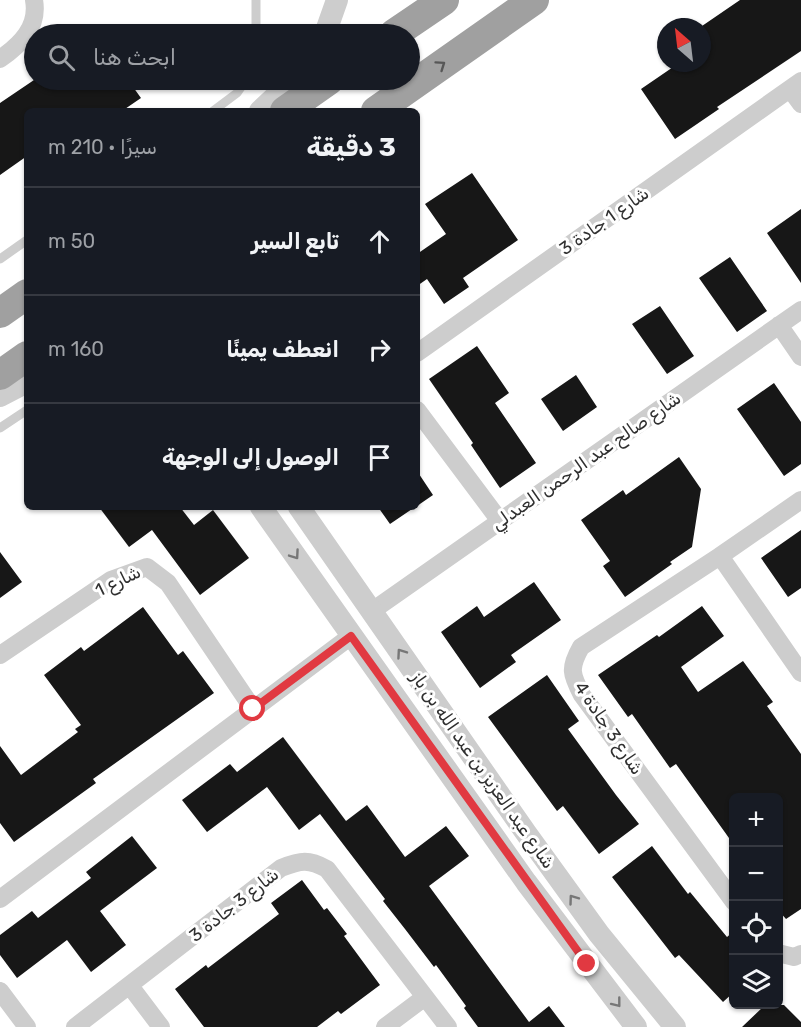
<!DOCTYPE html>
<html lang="ar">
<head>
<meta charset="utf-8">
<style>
  :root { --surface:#171b24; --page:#20242c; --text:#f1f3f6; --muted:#9ea1a6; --line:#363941 }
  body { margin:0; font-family:Rubik,"Noto Naskh Arabic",sans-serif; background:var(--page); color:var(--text); direction:rtl }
  .controls { position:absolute; right:18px; bottom:18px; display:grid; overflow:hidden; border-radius:9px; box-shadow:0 2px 4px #0004 }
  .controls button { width:54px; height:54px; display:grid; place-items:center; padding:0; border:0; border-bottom:2px solid var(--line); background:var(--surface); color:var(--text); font:30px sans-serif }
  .compass { position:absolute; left:657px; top:18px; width:54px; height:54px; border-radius:50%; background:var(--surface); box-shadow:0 2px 4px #0004; rotate:332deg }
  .stop { position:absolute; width:18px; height:18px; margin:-14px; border:4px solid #e13941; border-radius:50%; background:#fff }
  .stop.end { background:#e13941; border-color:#fff; box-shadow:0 2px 6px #0008 }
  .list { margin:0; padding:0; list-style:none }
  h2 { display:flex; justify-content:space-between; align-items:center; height:78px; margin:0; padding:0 24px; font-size:26px }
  h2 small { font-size:20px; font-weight:400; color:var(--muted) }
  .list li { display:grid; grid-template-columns:39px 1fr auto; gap:18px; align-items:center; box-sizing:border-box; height:108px; padding:0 24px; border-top:2px solid var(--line) }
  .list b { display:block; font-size:22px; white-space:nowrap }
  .list em { font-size:20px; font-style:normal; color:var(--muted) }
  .icon { flex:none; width:33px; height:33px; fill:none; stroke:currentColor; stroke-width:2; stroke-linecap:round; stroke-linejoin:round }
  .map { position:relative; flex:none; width:801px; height:1027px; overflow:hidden; direction:ltr }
  .search { position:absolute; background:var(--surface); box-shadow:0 2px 4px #0004; left:24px; top:24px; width:396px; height:66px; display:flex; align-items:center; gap:15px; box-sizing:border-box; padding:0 21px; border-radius:33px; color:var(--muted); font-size:22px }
  .panel { position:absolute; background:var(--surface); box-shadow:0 2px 4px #0004; left:24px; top:108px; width:396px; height:402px; border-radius:9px; direction:rtl }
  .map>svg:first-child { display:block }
  .building { fill:#171717 }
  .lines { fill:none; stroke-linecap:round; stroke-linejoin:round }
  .service { stroke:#cdcdcd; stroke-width:9 }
  .minor { stroke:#cdcdcd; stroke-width:18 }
  .tertiary { stroke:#cdcdcd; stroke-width:22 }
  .trunk { stroke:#a0a0a0; stroke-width:30 }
  .oneway { stroke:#575757 }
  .oneway2 { stroke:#777 }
  .route { stroke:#e13941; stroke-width:8 }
  .labels { text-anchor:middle; stroke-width:6; stroke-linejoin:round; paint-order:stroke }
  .street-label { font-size:18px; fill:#303030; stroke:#fff }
</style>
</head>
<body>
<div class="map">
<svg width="801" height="1027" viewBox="0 0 801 1027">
  <rect width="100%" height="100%" fill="#fff"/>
  <path class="building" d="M 740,0 L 801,0 L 801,51 L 717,107 L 719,109 L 675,139 L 641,89 L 679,63 L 702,63 L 702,26 Z
    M 34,80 L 128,80 L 141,98 L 122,111 L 27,111 L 27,156 L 0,175 L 0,103 Z
    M 472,173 L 518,240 L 463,278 L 469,287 L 444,304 L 427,279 L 417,286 L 417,254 L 446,234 L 425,204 Z
    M 801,209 L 801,283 L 767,233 Z
    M 730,257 L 767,311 L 737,332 L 699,278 Z
    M 660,306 L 694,356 L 667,374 L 632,324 Z
    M 477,346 L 509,393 L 495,403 L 536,463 L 500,488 L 471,445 L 473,443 L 429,379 Z
    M 576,375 L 597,407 L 563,431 L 541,399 Z
    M 774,383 L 801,422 L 801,464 L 784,476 L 737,409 Z
    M 679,457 L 701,489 L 692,547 L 670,562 L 672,564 L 625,597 L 603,566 L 610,561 L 581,520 L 623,490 L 626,495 Z
    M 417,471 L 433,495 L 417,506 Z
    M 99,507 L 180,507 L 194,525 L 213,510 L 249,558 L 200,595 L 152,530 L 129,547 Z
    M 378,507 L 415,507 L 390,524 Z
    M 801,530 L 801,588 L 788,597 L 761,558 Z
    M 0,552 L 22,582 L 0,598 Z
    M 534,582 L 561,620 L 511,655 L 516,662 L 480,688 L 441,632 L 477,606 L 484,617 Z
    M 702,606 L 724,636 L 681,667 L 698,692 L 743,661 L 773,702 L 767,706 L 801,754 L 801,909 L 786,919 L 778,910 L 778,798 L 734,798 L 734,845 L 676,764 L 670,768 L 632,714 L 628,717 L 598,675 L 657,635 L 659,637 Z
    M 143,607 L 178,655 L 183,651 L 214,693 L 93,779 L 96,783 L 14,842 L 0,823 L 0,746 L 21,775 L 78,732 L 75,729 L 81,725 L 44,675 L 81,647 L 84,651 Z
    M 547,675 L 579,721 L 568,729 L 616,795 L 639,824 L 599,854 L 563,806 L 557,811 L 488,717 Z
    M 283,737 L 346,821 L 367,805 L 405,857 L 446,826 L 469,856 L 429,886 L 529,1022 L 549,1006 L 565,1027 L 478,1027 L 464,1008 L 466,1006 L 436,965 L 434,967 L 405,929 L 383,901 L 385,899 L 320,814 L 299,830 L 267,787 L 207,832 L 182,800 L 230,764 L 237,772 Z
    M 132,836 L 157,868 L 100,911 L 126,945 L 91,972 L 67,940 L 17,978 L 0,955 L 0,935 L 32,911 L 38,918 L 91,878 L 86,872 Z
    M 652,846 L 688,894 L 690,892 L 727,937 L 734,931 L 734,992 L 723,1002 L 679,955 L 675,958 L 612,877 Z
    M 302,880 L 324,910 L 327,908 L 347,934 L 344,936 L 380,985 L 341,1014 L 338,1011 L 317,1027 L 204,1027 L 175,989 L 206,965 L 208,968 L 279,914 L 271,903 Z
    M 765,1005 L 784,1005 L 801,1022 L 801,1027 L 742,1027 Z"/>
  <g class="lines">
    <path class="service" d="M 256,34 L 256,0
      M 213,111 L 237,93 L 246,80
      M 0,259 L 27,240
      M 0,428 L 27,410"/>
    <path class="minor" d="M 0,59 C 20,45 39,27 34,0
      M 790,89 L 801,104
      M 779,325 L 801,357
      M 417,353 L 801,81
      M 417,410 L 500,521
      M 720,556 L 801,673
      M 372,611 L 801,310
      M 0,655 L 111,580 L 147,567 L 168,583 L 253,709
      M 0,899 L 351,636
      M 734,902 L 582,695 C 571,674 569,668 581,647 L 720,556 L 801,500
      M 778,953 L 794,957 L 801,954
      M 130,986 L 161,1027
      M 0,991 L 27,1027
      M 75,1027 L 281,868 C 301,860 309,859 327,869 L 448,1027
      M 385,1027 L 425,997"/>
    <path class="tertiary" d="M 325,34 L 337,0
      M 260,111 L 293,80
      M 0,396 L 27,382
      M 261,507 L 526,882 L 636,1027
      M 299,507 L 526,833 L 599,934 L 675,1027"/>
    <path class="trunk" d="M 394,34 L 444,0
      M 285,111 L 329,80
      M 376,111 L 534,0
      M 0,313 L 27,294
      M 0,375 L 27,356"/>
  </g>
  <defs><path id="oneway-chevron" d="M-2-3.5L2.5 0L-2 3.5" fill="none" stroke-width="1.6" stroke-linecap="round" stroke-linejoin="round" transform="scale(1.5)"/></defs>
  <use class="oneway" href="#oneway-chevron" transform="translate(441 65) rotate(-35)"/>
  <g class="oneway2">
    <use href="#oneway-chevron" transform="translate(295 555) rotate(55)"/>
    <use href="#oneway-chevron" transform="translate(401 653) rotate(-125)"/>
    <use href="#oneway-chevron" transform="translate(573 899) rotate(-126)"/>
    <use href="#oneway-chevron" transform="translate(617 1003) rotate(52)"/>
  </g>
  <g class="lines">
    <path class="route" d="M 253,709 L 351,636 L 587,964"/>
  </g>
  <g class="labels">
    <g class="street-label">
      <text transform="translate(604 221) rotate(-35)" y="6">شارع 1 جادة 3</text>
      <text transform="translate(586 461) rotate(-35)" y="6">شارع صالح عبد الرحمن العبدلي</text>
      <text transform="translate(118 581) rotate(-26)" y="6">شارع 1</text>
      <text transform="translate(609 728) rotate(56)" y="6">شارع 3 جادة 4</text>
      <text transform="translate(483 770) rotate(55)" y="6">شارع عبد العزيز بن عبد الله بن باز</text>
      <text transform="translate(234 905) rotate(-38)" y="6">شارع 3 جادة 3</text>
    </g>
  </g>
</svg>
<div class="controls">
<button>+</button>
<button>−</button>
<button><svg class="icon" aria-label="locate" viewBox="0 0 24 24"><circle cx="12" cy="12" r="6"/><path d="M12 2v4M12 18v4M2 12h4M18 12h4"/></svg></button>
<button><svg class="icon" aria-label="layers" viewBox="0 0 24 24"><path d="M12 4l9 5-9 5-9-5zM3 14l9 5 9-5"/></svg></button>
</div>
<svg class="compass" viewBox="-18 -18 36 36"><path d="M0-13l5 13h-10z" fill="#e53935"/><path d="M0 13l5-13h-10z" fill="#9ea1a6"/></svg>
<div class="stop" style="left:253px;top:709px"></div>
<div class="stop end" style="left:587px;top:964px"></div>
<div class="search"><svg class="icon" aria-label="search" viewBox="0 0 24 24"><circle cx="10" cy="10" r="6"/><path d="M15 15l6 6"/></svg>ابحث هنا</div>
<section class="panel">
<h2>3 دقيقة<small>سيرًا · 210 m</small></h2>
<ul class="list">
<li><svg class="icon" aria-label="ahead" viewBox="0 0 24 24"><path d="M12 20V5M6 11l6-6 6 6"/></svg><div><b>تابع السير</b></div><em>50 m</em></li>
<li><svg class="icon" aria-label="right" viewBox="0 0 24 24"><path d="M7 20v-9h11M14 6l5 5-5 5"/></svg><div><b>انعطف يمينًا</b></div><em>160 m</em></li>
<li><svg class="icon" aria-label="arrive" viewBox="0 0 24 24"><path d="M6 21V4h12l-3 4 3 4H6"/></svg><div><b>الوصول إلى الوجهة</b></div></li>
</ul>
</section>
</div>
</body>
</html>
